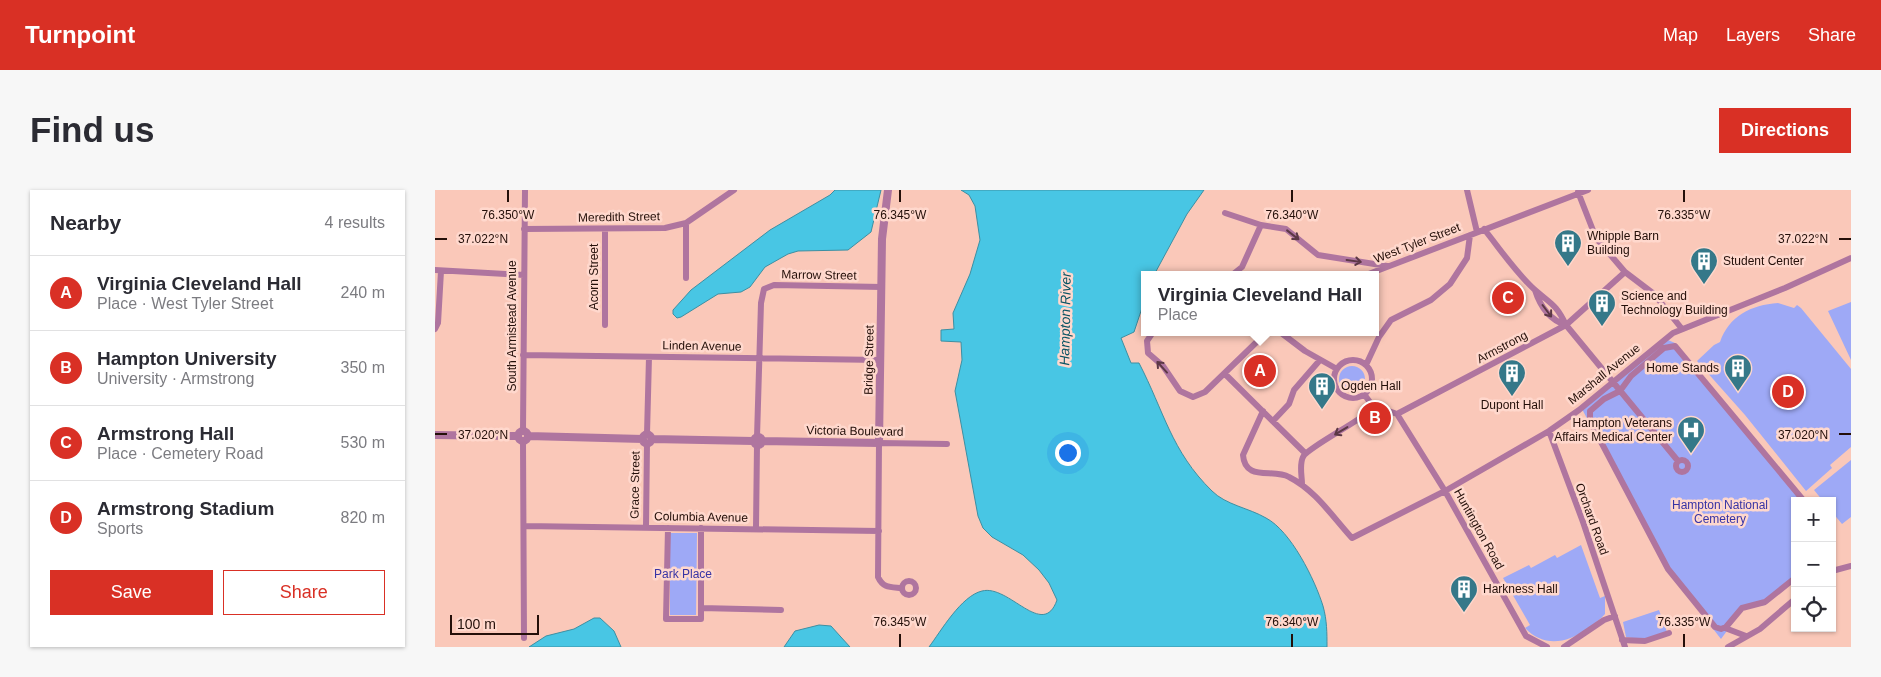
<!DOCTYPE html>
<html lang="en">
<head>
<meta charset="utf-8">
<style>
  :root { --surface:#fff; --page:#f7f7f7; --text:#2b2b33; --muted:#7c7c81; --line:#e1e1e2; --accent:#d93025 }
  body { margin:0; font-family:Helvetica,sans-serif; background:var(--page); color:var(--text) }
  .controls { position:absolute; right:15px; bottom:15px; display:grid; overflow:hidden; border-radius:0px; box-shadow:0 1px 4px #0004 }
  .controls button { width:45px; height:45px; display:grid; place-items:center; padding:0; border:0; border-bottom:1px solid var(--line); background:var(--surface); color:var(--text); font:25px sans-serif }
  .scale { position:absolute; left:15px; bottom:12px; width:89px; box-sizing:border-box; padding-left:5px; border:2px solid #240f09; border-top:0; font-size:14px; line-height:18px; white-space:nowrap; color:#240f09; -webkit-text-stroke:4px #ffd8cd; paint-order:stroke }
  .you { position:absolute; left:632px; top:262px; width:18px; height:18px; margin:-12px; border:4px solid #fff; border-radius:50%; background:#1a73e8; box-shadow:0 0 0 8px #1a73e833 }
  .badge { display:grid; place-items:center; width:32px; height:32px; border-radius:50%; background:var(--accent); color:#fff; font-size:16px; font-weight:700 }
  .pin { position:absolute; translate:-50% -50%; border:2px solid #fff; box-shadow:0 1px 5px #0006 }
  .popup { position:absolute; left:706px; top:81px; width:238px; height:65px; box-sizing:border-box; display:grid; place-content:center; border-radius:0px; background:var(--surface); filter:drop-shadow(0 1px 4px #0005); font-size:16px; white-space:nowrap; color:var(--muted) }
  .popup b { font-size:19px; color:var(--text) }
  .popup::after { content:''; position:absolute; left:50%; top:100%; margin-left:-10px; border:10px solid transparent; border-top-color:var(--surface) }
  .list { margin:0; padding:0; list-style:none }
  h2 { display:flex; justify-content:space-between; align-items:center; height:65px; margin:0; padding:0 20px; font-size:21px }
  h2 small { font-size:16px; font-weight:400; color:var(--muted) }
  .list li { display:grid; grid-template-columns:32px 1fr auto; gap:15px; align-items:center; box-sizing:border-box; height:75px; padding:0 20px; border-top:1px solid var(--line) }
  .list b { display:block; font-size:19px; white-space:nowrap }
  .list p { margin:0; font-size:16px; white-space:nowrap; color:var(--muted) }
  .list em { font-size:16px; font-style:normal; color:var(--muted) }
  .actions { display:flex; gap:10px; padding:15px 20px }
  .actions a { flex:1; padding:11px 0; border:1px solid var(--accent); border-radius:0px; text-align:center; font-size:18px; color:var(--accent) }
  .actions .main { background:var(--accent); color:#fff }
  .icon { flex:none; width:28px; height:28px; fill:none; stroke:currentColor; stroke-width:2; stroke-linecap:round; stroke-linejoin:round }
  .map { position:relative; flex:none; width:1416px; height:457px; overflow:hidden; border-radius:0px }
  header { display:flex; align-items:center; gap:30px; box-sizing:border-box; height:70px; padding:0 25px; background:var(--accent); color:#fff }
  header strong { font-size:24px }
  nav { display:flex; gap:28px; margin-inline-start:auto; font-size:18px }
  .intro { display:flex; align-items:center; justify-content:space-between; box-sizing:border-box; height:120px; padding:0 30px }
  h1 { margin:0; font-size:35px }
  .button { padding:12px 22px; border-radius:0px; background:var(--accent); color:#fff; font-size:18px; font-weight:700 }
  main { display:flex; gap:30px; padding:0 30px }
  aside { flex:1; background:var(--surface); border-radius:0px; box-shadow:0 1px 4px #0004 }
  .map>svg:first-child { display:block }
  .green { fill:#9ea9f6 }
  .water { fill:#48c6e4; stroke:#3d8fa2 }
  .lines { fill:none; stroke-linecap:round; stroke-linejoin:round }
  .minor { stroke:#af759f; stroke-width:6 }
  .tertiary { stroke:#af759f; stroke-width:8 }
  .oneway { stroke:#5c3845 }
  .ticks { fill:none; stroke:#240f09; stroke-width:2 }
  .labels { text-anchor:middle; stroke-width:5; stroke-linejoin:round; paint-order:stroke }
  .street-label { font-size:12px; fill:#240f09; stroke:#ffd8cd }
  .poi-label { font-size:12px; fill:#240f09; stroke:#ffd8cd; text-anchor:start }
  .park-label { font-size:12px; fill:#3834a5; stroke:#ffd8cd }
  .water-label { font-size:14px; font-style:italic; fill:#095363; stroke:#ffd8cd }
  .ticks-label { font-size:12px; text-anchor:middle; fill:#240f09; stroke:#ffd8cd; stroke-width:5; stroke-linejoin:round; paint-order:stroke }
</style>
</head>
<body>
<header>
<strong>Turnpoint</strong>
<nav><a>Map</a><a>Layers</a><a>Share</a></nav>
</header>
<div class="intro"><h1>Find us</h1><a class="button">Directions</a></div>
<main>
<aside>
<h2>Nearby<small>4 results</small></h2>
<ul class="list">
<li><span class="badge">A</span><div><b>Virginia Cleveland Hall</b><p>Place · West Tyler Street</p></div><em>240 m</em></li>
<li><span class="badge">B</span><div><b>Hampton University</b><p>University · Armstrong</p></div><em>350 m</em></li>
<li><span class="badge">C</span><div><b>Armstrong Hall</b><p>Place · Cemetery Road</p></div><em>530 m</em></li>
<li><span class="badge">D</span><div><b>Armstrong Stadium</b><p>Sports</p></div><em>820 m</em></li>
</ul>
<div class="actions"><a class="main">Save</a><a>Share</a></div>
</aside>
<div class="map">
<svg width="1416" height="457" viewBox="0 0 1416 457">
  <rect width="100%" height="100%" fill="#fac8b9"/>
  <path class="green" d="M 1416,112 L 1416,170 L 1393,121 Z
    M 1343,113 L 1359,118 L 1362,115 L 1366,118 L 1416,179 L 1416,257 L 1395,275 L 1397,278 L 1371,301 L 1310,225 L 1262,171 L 1279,155 L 1285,152 C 1294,126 1316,115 1343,113 Z
    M 1233,150 L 1240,153 L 1372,311 L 1360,311 L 1360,390 L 1330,415 L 1308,419 L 1286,449 L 1232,380 L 1147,219 Z
    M904 189a13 13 0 1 1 26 0a13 13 0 1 1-26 0Z
    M 1416,270 L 1416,327 L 1407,334 L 1397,322 L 1397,311 L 1388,311 L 1379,300 Z
    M 235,343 L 262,343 L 261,425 L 235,425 Z
    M 1146,355 L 1165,408 L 1170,406 L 1170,424 C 1165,430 1158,434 1152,439 C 1131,454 1108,457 1090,438 L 1095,435 L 1068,388 L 1094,375 L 1096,378 L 1120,365 L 1122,368 Z
    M 1224,420 L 1232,442 L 1209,450 L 1191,447 L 1188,432 Z"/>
  <path class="water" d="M 400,0 L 446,0 L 436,42 L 413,60 L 363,61 L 353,64 L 330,77 L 315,97 L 306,102 L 283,104 L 246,127 L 242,128 L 238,124 L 238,120 L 256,100 L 335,40 L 395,5 Z
    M 526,0 L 769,0 L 752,24 L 719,85 L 710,85 L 710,109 L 699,142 L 686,148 L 696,173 L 704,173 C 729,221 736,261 777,301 C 791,315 814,318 831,328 C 856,341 880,390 888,416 C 892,430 892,443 892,457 L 494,457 C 506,441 526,406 547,401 C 574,394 608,450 622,410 L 614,393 L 604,380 L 588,365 L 557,347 L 548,338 L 543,326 L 520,201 L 527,170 L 526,152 L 506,151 L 506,140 L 519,139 L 518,123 L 535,84 L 545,50 L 540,16 L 534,5 Z
    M 159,428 L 165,428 L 179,441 L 186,457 L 94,457 L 111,446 L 139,439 Z
    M 384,435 L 396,436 L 415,457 L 349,457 L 360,441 Z"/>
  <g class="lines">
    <path class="minor" d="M 1032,0 L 1042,42
      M 1143,2 L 1161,48 L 1190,82 L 1219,104 L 1247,139
      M 790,23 L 826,35 L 851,39 L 883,65 L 952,76
      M 251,33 L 251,88
      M 89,39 L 230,38 L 251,33 L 299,0
      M 1049,39 C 1065,59 1081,83 1100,100 C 1116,114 1121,114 1131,135 L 1243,271
      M 0,80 L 89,85
      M 797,85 L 807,77 L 826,35
      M 931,85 L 1153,0
      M 1100,100 C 1105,116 1115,130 1131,135
      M 170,135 L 170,39
      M 0,139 L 3,133 L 6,81
      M 718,142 L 712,151 L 713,163 L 728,176 L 745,201 L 758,207 L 770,202 L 832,142
      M 845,142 L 870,161 L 902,179
      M 88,165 L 446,170
      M899 189a19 19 0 1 1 38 0a19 19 0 1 1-38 0Z
      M 931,175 L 944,147 L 956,130 L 996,110 L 1015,94 L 1032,68 L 1035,45
      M 790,184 L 870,263
      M 929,204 L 937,215 L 962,224 L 1131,135 L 1190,82
      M 828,221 L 808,265 C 810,292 838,278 854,287 C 880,300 897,326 917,348 L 1010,301 L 1114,241 L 1144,220 L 1238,143 L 1350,98 L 1416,68
      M 962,224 L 1010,301 L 1091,446 L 1112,457
      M 838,231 L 854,214 L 859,200 L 885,170
      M 88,241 L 90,0
      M 1114,241 L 1148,332 L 1190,457
      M 212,244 L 214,167
      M 322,247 L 326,113 L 329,99 L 339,95 L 447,97
      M 88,251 L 89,448
      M1241 276a6 6 0 1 1 12 0a6 6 0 1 1-12 0Z
      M 867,294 C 867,286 864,275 868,267 C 872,258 927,230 940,217
      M 89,336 L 444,341
      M 211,337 L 212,253
      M 233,338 L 231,429 L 266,429 L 266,338
      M 321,338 L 322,255
      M 1397,381 L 1416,376
      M 1360,388 L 1330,412 L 1307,418 L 1291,437 L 1286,439 L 1280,437 L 1233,379 L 1155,231 L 1155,221 L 1169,209 L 1185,201 L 1196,186 L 1229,158 L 1240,156 L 1369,311
      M467 398a7 7 0 1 1 14 0a7 7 0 1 1-14 0Z
      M 466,398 C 455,397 448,398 443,387 L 444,253 L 512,254
      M 266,418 L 346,420
      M 1290,438 L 1311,446
      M 1187,450 L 1210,451 L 1234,443
      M 1129,457 L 1169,430 L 1180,426
      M 1293,457 L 1325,439 L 1360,409"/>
    <path class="tertiary" d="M83 246a5 5 0 1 1 10 0a5 5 0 1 1-10 0Z
      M207.5 249a4.5 4.5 0 1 1 9 0a4.5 4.5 0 1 1-9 0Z
      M 0,245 L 83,246
      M 93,246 L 208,249
      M319 251a4 4 0 1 1 8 0a4 4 0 1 1-8 0Z
      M 217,249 L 318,251
      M 327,251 L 444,253 L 447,49 L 453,0"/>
  </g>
  <defs><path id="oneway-shaft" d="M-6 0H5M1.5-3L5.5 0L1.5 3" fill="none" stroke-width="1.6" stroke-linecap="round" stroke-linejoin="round" transform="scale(1.25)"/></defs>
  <g class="oneway">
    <use href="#oneway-shaft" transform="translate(858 45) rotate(38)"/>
    <use href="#oneway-shaft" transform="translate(919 71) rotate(8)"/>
    <use href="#oneway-shaft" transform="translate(1112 121) rotate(53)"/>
    <use href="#oneway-shaft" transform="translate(727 177) rotate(-132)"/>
    <use href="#oneway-shaft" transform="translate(906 241) rotate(149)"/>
  </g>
  <path class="ticks" d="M 73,0 L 73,12M 465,0 L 465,12M 857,0 L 857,12M 1249,0 L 1249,12M 0,49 L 12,49M 1404,49 L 1416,49M 0,244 L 12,244M 1404,244 L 1416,244M 465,444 L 465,457M 857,444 L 857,457M 1249,444 L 1249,457"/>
  <defs>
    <g id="building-pin" transform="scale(1.4375)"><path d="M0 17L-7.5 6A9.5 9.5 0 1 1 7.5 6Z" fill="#357889" stroke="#ffd8cd"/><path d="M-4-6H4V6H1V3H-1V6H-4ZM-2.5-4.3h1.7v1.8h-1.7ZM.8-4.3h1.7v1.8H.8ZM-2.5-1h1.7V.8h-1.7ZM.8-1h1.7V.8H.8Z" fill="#fff"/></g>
    <g id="hospital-pin" transform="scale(1.4375)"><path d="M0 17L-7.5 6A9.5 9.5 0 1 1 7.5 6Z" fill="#357889" stroke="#ffd8cd"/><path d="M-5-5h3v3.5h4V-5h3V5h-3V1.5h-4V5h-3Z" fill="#fff"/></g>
  </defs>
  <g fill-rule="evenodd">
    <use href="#building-pin" x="1133" y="53"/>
    <use href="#building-pin" x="1269" y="71"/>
    <use href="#building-pin" x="1167" y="113"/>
    <use href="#building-pin" x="1303" y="178"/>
    <use href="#building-pin" x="1077" y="183"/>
    <use href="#building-pin" x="887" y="196"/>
    <use href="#hospital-pin" x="1256" y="240"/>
    <use href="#building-pin" x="1029" y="399"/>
  </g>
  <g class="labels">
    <g class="street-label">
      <text transform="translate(184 27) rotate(-1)" y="4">Meredith Street</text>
      <text transform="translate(982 53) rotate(-21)" y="4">West Tyler Street</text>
      <text transform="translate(384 85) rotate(1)" y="4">Marrow Street</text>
      <text transform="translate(159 87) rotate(-90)" y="4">Acorn Street</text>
      <text transform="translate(77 136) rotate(-90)" y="4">South Armistead Avenue</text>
      <text transform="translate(267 156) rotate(1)" y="4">Linden Avenue</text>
      <text transform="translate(1067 157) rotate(-28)" y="4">Armstrong</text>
      <text transform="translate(434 170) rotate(-89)" y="4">Bridge Street</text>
      <text transform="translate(1169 184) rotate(-39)" y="4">Marshall Avenue</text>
      <text transform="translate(420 241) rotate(1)" y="4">Victoria Boulevard</text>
      <text transform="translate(200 295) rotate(-89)" y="4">Grace Street</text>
      <text transform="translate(266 327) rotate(1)" y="4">Columbia Avenue</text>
      <text transform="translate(1157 329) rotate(70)" y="4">Orchard Road</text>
      <text transform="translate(1044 339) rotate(61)" y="4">Huntington Road</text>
    </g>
    <g class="poi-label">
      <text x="1152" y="50">Whipple Barn<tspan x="1152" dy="14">Building</tspan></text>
      <text x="1288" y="75">Student Center</text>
      <text x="1186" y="110">Science and<tspan x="1186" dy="14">Technology Building</tspan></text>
      <text x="1284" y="182" text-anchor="end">Home Stands</text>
      <text x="906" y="200">Ogden Hall</text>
      <text x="1077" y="219" text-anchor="middle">Dupont Hall</text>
      <text x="1237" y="237" text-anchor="end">Hampton Veterans<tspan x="1237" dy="14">Affairs Medical Center</tspan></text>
      <text x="1048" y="403">Harkness Hall</text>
    </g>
    <g class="park-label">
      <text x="1285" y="319">Hampton National<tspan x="1285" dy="14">Cemetery</tspan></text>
      <text x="248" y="388">Park Place</text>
    </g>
    <g class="water-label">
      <text transform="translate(630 129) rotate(-89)" y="5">Hampton River</text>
    </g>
  </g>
  <g class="ticks-label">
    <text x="73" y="29">76.350°W</text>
    <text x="465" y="29">76.345°W</text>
    <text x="857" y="29">76.340°W</text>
    <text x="1249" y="29">76.335°W</text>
    <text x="48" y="53">37.022°N</text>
    <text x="1368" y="53">37.022°N</text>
    <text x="48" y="249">37.020°N</text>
    <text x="1368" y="249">37.020°N</text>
    <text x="465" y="436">76.345°W</text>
    <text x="857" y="436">76.340°W</text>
    <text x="1249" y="436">76.335°W</text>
  </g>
</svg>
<div class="controls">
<button>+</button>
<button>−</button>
<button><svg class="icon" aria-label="locate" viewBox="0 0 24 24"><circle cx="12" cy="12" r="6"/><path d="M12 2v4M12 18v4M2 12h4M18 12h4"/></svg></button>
</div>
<div class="scale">100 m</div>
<div class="you"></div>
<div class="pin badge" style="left:825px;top:181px">A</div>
<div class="popup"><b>Virginia Cleveland Hall</b>Place</div>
<div class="pin badge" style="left:940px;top:228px">B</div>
<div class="pin badge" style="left:1073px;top:108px">C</div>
<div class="pin badge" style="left:1353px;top:202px">D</div>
</div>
</main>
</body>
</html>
